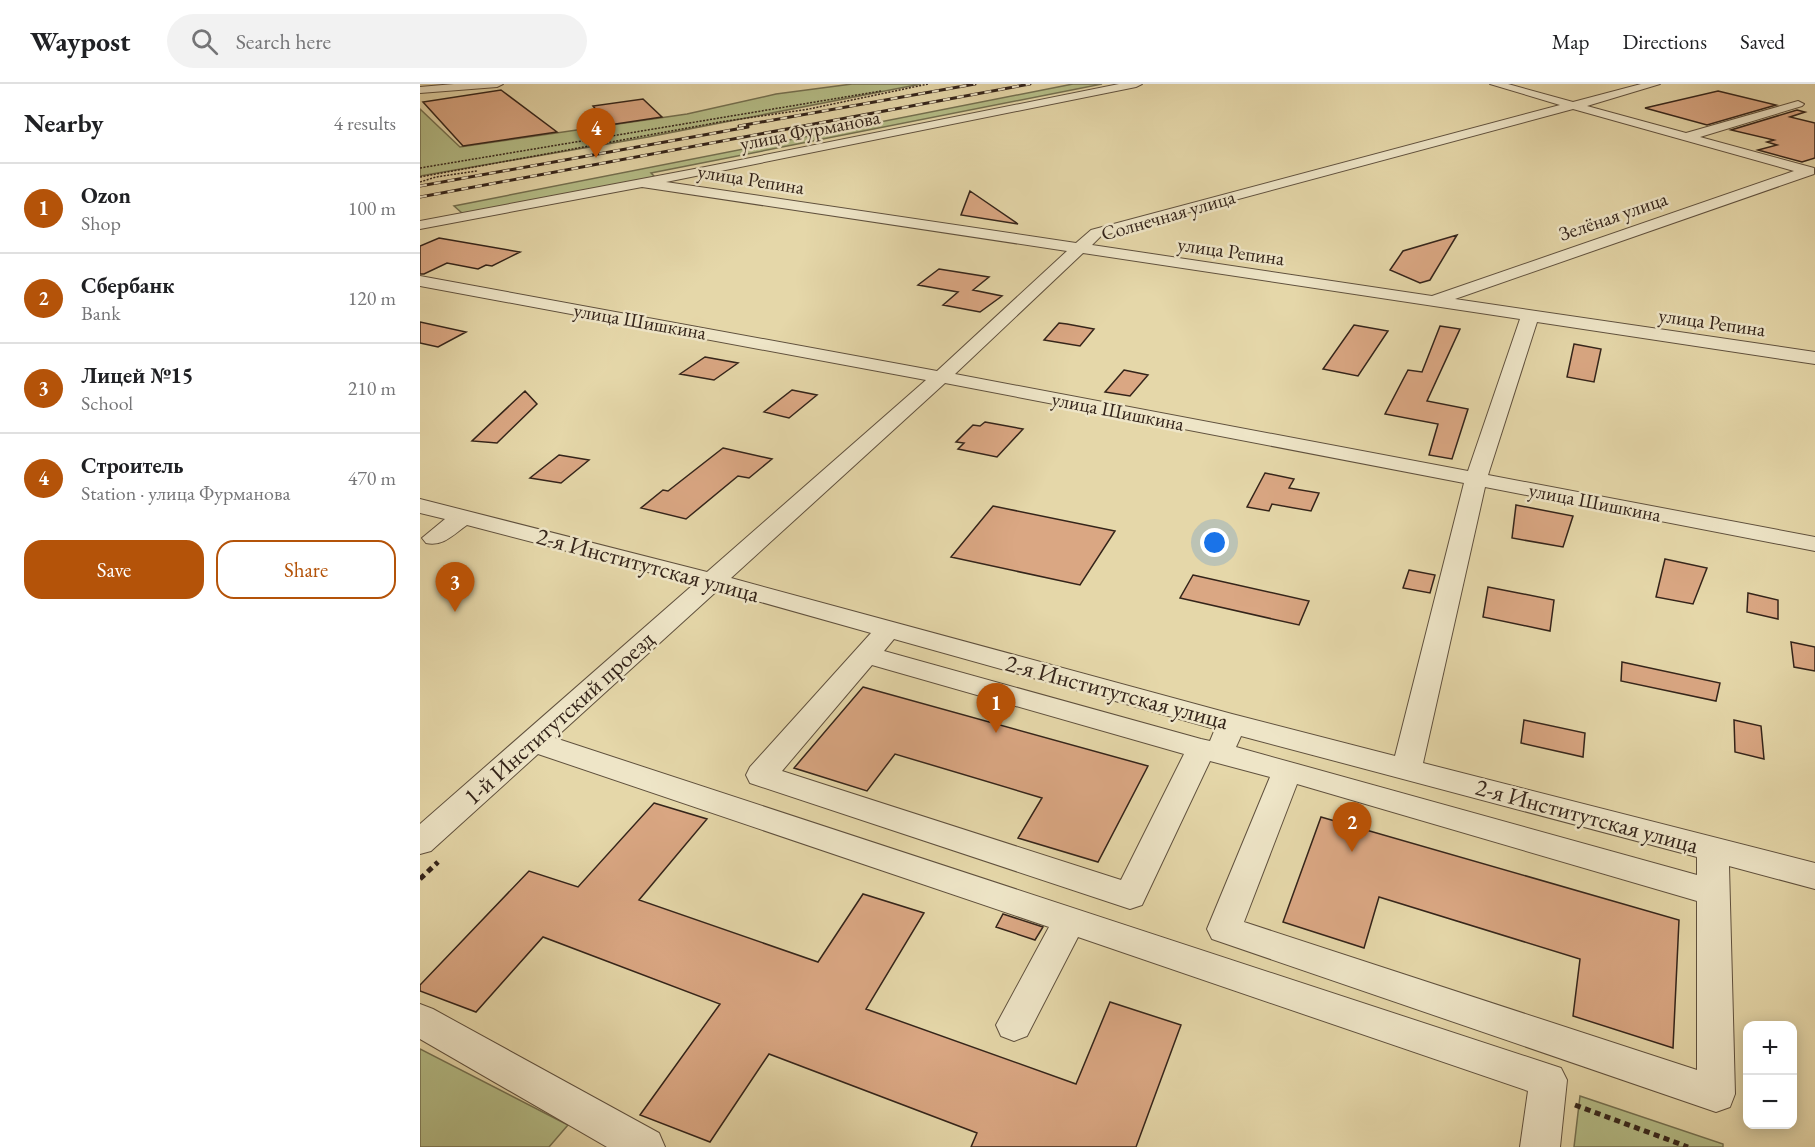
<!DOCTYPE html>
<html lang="en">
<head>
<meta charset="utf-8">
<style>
  :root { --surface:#fff; --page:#f2f2f2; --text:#202124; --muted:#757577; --line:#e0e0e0; --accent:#b45309 }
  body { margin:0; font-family:"EB Garamond",serif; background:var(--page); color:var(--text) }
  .controls { position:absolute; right:18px; bottom:18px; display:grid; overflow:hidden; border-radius:12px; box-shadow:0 3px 15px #0003 }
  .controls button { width:54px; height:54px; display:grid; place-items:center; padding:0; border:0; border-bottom:2px solid var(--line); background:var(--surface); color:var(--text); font:30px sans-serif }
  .you { position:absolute; left:795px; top:459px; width:21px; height:21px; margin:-15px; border:4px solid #fff; border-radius:50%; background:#1a73e8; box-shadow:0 0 0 9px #1a73e833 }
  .badge { display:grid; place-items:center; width:39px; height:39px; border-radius:50%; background:var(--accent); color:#fff; font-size:20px; font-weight:700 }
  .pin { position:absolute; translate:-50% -50px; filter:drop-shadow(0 2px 3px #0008) }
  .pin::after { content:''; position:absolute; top:32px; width:21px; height:18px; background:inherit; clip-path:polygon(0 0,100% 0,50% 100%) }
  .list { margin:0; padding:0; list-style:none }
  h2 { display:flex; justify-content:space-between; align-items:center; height:78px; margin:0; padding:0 24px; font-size:26px }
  h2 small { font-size:20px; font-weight:400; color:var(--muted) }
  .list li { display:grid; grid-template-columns:39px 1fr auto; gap:18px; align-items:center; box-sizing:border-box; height:90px; padding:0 24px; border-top:2px solid var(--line) }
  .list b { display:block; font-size:22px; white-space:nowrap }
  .list p { margin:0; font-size:20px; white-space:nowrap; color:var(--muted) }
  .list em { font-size:20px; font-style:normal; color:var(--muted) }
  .actions { display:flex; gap:12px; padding:18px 24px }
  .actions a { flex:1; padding:14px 0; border:2px solid var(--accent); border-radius:18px; text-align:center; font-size:21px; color:var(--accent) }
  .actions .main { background:var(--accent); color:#fff }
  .icon { flex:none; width:33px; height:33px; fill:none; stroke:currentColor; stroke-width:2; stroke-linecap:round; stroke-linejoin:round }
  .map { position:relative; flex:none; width:1395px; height:1063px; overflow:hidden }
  header { display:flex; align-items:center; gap:36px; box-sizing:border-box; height:84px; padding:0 30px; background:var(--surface); border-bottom:2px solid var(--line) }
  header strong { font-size:28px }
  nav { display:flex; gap:33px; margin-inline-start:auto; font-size:21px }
  .search { width:420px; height:54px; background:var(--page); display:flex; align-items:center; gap:15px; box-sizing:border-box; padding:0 21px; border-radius:33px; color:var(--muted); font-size:22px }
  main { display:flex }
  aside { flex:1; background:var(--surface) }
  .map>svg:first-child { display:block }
  .green { fill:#b5be88; stroke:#747151; stroke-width:1.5 }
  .building { fill:#daa783; stroke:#34241a; stroke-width:1.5 }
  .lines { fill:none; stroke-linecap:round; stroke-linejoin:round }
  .minor-casing { stroke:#60513e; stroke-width:2 }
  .path-far1 { stroke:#34241a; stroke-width:1.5; stroke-dasharray:2 1.5; stroke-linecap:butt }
  .path { stroke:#34241a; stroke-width:5; stroke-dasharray:6 4.5; stroke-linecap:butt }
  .minor { fill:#eee5c7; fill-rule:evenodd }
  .rail-casing { stroke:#34241a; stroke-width:3 }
  .rail { stroke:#eee5c7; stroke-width:2; stroke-dasharray:7; stroke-linecap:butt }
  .labels { text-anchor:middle; stroke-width:5; stroke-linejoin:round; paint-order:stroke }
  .far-street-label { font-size:20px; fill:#34241a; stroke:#eee5c7 }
  .street-label { font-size:24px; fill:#34241a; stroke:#eee5c7 }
</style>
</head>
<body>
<header>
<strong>Waypost</strong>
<div class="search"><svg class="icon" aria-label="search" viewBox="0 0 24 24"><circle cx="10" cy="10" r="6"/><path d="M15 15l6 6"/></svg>Search here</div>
<nav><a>Map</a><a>Directions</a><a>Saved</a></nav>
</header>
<main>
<aside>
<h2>Nearby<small>4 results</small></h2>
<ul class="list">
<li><span class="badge">1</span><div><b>Ozon</b><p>Shop</p></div><em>100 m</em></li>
<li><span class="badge">2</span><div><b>Сбербанк</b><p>Bank</p></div><em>120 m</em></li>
<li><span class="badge">3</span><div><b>Лицей №15</b><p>School</p></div><em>210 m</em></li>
<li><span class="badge">4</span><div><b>Строитель</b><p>Station · улица Фурманова</p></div><em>470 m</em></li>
</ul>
<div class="actions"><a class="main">Save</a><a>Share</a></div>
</aside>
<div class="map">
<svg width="1395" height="1063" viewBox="0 0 1395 1063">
  <rect width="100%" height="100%" fill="#e5d7a9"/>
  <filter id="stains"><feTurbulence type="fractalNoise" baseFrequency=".00333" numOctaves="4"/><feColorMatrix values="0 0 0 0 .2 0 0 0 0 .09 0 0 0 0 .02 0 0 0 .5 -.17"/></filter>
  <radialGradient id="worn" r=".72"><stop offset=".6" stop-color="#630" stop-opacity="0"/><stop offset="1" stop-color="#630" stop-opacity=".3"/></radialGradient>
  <path class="green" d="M 432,0 L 501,0 L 228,53 L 0,92 L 0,25 L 40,63 L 267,30 L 356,10 Z
    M 653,0 L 682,0 L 231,89 L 236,94 L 53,128 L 42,129 L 34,122 Z
    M 0,965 L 148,1041 L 129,1063 L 0,1063 Z
    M 1160,1012 L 1303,1060 L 1303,1063 L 1154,1063 Z"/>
  <path class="building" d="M 81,6 L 137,48 L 43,62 L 3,18 Z
    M 1298,7 L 1356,21 L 1287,41 L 1225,24 Z
    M 223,15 L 242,33 L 189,41 L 173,22 Z
    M 1377,26 L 1385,28 L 1370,33 L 1395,39 L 1395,74 L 1382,78 L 1338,66 L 1357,61 L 1347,58 L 1354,56 L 1311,46 Z
    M 550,107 L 598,140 L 541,131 Z
    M 1037,151 L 1010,196 L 1000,199 L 970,186 L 983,167 Z
    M 19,154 L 100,168 L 72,182 L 66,181 L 58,185 L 27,179 L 4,190 L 0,190 L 0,162 Z
    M 519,185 L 569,193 L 553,206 L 582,212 L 560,228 L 523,221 L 538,208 L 498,201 Z
    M 0,238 L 46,248 L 18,263 L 0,259 Z
    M 639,239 L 647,240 L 674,245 L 660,262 L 624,256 Z
    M 934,241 L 968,247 L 938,292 L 903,285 Z
    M 1020,242 L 1040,245 L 1007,317 L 1048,325 L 1032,375 L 1009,371 L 1018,340 L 965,330 L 988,286 L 1002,288 Z
    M 1154,260 L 1181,265 L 1174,298 L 1147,293 Z
    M 285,273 L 318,279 L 294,296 L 260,290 Z
    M 704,286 L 728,291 L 710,312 L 685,308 Z
    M 372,306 L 397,311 L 369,334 L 344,328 Z
    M 105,307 L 117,320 L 77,359 L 52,357 Z
    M 565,338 L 603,345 L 577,373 L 538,365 L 544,359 L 536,358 L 553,341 L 560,342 Z
    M 303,364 L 352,375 L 329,394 L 318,392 L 266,435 L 221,424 L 243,406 L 248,407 Z
    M 139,371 L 169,376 L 141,399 L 110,394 Z
    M 845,389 L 874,395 L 869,404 L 899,409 L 891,427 L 852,420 L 849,427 L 827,423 Z
    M 1096,421 L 1153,432 L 1143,463 L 1092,454 Z
    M 573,422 L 695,447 L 660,501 L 531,473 Z
    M 1245,475 L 1287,484 L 1273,520 L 1236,513 Z
    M 989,486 L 1015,491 L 1010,509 L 983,504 Z
    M 773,491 L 889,517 L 879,541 L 760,514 Z
    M 1068,503 L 1134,516 L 1130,547 L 1063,533 Z
    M 1328,509 L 1358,516 L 1358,535 L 1327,528 Z
    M 1371,558 L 1395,563 L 1395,587 L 1374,583 Z
    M 1202,578 L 1300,599 L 1296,617 L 1201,597 Z
    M 443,603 L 728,682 L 678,778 L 598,754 L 622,714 L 475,670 L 447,707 L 374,684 Z
    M 1104,636 L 1165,649 L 1163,673 L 1101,659 Z
    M 1314,636 L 1341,642 L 1344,675 L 1315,668 Z
    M 234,719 L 287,735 L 219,816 L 398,878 L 443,810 L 504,829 L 446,925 L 656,1000 L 690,918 L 761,941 L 716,1063 L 551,1063 L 557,1049 L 349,970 L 290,1058 L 220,1031 L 300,920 L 123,853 L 56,928 L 0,907 L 0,901 L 109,787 L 158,803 Z
    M 901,733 L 1259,836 L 1253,964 L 1153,932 L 1160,875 L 959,813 L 944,864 L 863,838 Z
    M 583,830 L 623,843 L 615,856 L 576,843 Z"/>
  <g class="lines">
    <g class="minor-casing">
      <path id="minor" d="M 34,0 L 83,0 L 77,3 L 0,9 L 0,3 Z
        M 699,0 L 722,0 L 716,3 L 246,98 L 656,159 L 671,146 L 1140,21 L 1070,0 L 1088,0 L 1153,18 L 1221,0 L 1240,0 L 1167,22 L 1266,49 L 1378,17 L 1384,20 L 1382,22 L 1280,53 L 1394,84 L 1394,90 L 1035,215 L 1395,268 L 1395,280 L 1117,238 L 1068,391 L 1395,453 L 1395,467 L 1065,403 L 1003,679 L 1395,779 L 1395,805 L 1309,782 L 1315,1010 L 1310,1023 L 1296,1028 L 792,855 L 787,845 L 850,693 L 790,677 L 722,821 L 710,825 L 330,699 L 326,691 L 330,683 L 451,549 L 298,506 L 135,654 L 1141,984 L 1147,996 L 1140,1063 L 1100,1063 L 1108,1007 L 658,853 L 607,952 L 594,957 L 581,952 L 576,941 L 629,843 L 118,670 L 11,767 L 0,770 L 0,740 L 274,500 L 47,441 C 34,450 23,463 6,459 L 2,454 L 25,435 L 0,429 L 0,415 L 287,488 L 506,296 L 0,202 L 0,192 L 517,287 L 647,167 L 222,103 L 0,145 L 0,137 L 285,83 ZM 1153,25 L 1374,87 L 1012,212 L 672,161 L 681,152 ZM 663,169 L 1100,235 L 1048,387 L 535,290 ZM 525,299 L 1044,399 L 975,672 L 812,630 L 311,494 ZM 474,555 L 795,645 L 790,657 L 781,655 L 464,567 ZM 452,581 L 764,670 L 701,796 L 362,687 ZM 821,652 L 1277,773 L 1277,791 L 816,663 ZM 877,700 L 1277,817 L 1277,986 L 824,838 Z
        M 0,920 L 13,925 L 239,1049 L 245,1063 L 187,1063 L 0,955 Z"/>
    </g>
    <path class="path-far1" d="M 0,84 L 461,7
      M 0,93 L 300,38 L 389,25 L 508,0
      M 0,98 L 16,93 L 57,87"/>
    <path class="path" d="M 0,795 L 18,778
      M 1155,1021 L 1268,1063"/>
    <use href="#minor" class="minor"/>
    <g class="rail-casing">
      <path id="rail" d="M 319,42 L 555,0
        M 0,102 L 328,43
        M 0,113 L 610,0"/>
    </g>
    <use href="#rail" class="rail"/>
  </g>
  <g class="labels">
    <g class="far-street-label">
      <text transform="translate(390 46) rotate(-11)" y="7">улица Фурманова</text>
      <text transform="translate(331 95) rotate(9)" y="7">улица Репина</text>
      <text transform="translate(748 131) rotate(-16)" y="7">Солнечная улица</text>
      <text transform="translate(1193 132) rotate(-19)" y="7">Зелёная улица</text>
      <text transform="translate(811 167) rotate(8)" y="7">улица Репина</text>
      <text transform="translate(220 237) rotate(10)" y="7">улица Шишкина</text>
      <text transform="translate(1292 238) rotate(8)" y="7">улица Репина</text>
      <text transform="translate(698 327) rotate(11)" y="7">улица Шишкина</text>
      <text transform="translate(1175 418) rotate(11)" y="7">улица Шишкина</text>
    </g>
    <g class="street-label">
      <text transform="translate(228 481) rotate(15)" y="8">2-я Институтская улица</text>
      <text transform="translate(697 608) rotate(15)" y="8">2-я Институтская улица</text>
      <text transform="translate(139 634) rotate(-42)" y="8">1-й Институтский проезд</text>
      <text transform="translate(1167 732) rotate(15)" y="8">2-я Институтская улица</text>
    </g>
  </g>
  <rect width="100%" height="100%" filter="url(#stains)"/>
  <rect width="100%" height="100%" fill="url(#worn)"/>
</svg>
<div class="controls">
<button>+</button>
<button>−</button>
</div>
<div class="you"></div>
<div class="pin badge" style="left:576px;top:649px">1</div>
<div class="pin badge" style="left:932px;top:768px">2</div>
<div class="pin badge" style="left:35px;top:528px">3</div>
<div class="pin badge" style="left:176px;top:74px">4</div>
</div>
</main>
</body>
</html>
